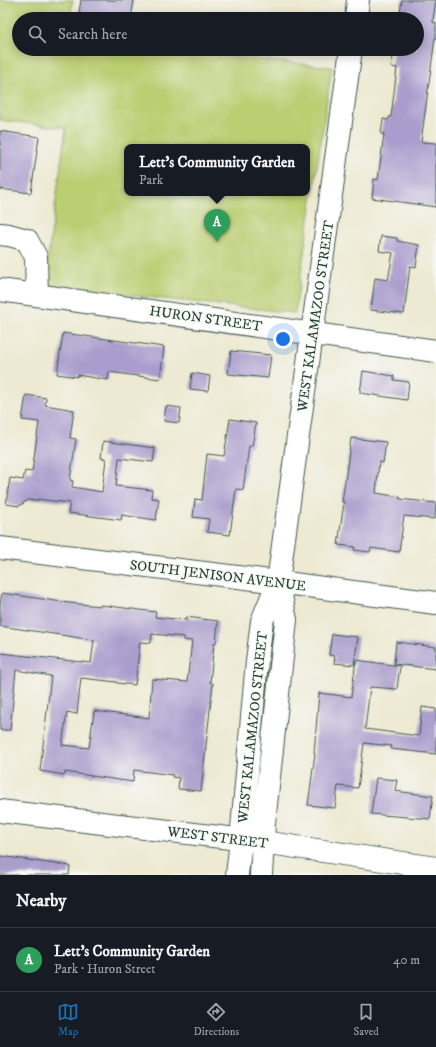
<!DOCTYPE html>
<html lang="en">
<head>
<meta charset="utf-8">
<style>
  :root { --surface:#171b24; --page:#242831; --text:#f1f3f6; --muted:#9ea1a6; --line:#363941; --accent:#1f6fb2 }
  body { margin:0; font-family:"IM FELL DW Pica",serif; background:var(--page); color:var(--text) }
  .you { position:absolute; left:283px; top:339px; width:14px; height:14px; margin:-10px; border:3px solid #fff; border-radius:50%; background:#1a73e8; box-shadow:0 0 0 6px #1a73e833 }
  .badge { display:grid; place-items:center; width:26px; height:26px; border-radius:50%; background:var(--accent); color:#fff; font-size:13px; font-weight:700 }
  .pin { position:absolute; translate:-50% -33px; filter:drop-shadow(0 1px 2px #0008) }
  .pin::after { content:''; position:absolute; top:21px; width:14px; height:12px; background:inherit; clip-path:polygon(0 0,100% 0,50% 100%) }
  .popup { position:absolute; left:124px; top:144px; width:186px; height:52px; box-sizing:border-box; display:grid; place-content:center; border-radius:8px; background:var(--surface); filter:drop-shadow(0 1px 3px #0005); font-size:13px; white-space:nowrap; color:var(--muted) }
  .popup b { font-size:15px; color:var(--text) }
  .popup::after { content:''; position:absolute; left:50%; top:100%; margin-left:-8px; border:8px solid transparent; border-top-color:var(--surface) }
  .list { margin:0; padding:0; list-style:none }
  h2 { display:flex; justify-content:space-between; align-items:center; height:52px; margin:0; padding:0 16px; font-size:17px }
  h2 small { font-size:13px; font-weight:400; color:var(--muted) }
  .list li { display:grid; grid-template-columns:26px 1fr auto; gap:12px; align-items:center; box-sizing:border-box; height:64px; padding:0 16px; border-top:1px solid var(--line) }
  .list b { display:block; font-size:15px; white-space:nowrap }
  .list p { margin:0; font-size:13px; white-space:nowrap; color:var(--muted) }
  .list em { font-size:13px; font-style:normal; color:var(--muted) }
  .icon { flex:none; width:22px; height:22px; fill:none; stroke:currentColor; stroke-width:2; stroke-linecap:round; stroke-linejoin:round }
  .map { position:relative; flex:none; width:436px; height:875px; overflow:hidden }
  .search { position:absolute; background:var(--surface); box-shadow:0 2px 10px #0003; left:12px; right:12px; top:12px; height:44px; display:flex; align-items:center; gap:10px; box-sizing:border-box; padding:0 14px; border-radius:22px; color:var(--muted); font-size:15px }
  .sheet { height:116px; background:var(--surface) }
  nav { display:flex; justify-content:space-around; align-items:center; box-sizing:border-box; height:56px; border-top:1px solid var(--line); background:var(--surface); font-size:11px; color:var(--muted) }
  nav a { display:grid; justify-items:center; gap:2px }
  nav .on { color:var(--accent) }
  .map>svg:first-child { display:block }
  .green { fill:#bbce72; stroke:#6d8653; fill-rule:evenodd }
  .building { fill:#aa9dcd; fill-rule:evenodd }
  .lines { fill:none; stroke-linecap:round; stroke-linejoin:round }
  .minor-casing { stroke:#3e574c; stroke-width:24 }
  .minor { stroke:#fff; stroke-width:22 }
  .labels { text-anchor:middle; stroke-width:3; stroke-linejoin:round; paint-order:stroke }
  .street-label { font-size:14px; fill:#1f3d34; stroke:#f6f6f2 }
</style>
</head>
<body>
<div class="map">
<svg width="436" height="875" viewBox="0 0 436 875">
  <rect width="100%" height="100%" fill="#f6f6f2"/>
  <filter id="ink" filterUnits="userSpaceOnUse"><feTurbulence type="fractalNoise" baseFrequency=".025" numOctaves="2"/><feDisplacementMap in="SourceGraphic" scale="8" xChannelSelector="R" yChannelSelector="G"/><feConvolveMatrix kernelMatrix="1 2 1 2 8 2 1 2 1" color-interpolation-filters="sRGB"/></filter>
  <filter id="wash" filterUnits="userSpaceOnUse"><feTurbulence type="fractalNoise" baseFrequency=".012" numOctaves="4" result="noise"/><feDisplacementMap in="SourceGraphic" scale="16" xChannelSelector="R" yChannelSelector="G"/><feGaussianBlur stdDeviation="0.9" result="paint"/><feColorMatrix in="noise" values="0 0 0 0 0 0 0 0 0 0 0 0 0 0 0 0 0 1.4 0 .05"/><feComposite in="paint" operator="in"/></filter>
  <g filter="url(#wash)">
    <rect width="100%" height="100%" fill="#ede9d2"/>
    <path class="green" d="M 0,0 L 73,0 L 70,19 L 19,19 L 19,49 L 163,49 L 332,67 L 295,313 L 44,286 L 66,128 L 0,120 ZM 127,147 L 307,147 L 307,193 L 127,193 Z"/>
    <g id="blocks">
      <path class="building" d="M 81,0 L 134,0 L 131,19 L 78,19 Z
        M 402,0 L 436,0 L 433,20 L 433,22 L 436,23 L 436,38 L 435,38 L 421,142 L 436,143 L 436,207 L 372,198 L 374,179 L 378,180 L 384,134 L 381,134 L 383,119 L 389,120 L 389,117 L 391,117 L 397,68 L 391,67 L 394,49 L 417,49 L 417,19 L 399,19 Z
        M 0,131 L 39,137 L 31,193 L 0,189 Z
        M 381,236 L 397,238 L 397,241 L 419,245 L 416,267 L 410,266 L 404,314 L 371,310 L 375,278 L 388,280 L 393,253 L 379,251 Z
        M 63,333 L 164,347 L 160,379 L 109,372 L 108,380 L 77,375 L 77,377 L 57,374 Z
        M 231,351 L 271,355 L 268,378 L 228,374 Z
        M 363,371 L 394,376 L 394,380 L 409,382 L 407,400 L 360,393 Z
        M 192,373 L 210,376 L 208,391 L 190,389 Z
        M 26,395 L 46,398 L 45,405 L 74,410 L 70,438 L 76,439 L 70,480 L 73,481 L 72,487 L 102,492 L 106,459 L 101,458 L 103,441 L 155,448 L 153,462 L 119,458 L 116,486 L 152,490 L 151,498 L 159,499 L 156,520 L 122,515 L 121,520 L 68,513 L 70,503 L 37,499 L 37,501 L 28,500 L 19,506 L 6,504 L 10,478 L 23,480 L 25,471 L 32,472 L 39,422 L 22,420 Z
        M 166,406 L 181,408 L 179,423 L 164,421 Z
        M 230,419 L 256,423 L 252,446 L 249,446 L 243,490 L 236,489 L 230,535 L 207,532 L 209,519 L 193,517 L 195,499 L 202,500 L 207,454 L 224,456 Z
        M 351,438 L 386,442 L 383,463 L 379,462 L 376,493 L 400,497 L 400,499 L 436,503 L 435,519 L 404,516 L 399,552 L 371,548 L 370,552 L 354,550 L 355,547 L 338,545 L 344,502 L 342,502 Z
        M 2,593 L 69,603 L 101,606 L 101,605 L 156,612 L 155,617 L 186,620 L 186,617 L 218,621 L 216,643 L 214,643 L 210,683 L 213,683 L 201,791 L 178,789 L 179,778 L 172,777 L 173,775 L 134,770 L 133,782 L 65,772 L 65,775 L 40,771 L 51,676 L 16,670 L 10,730 L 0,730 L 0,653 L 91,663 L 94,640 L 0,626 L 0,604 ZM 152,634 L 184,637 L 184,640 L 192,641 L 187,682 L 152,679 L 149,718 L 94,711 L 89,748 L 62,745 L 67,712 L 77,714 L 81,678 L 117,682 L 117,683 L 135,685 L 140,642 L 151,643 Z
        M 332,634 L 358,637 L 354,665 L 334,663 L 335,656 L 329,655 Z
        M 396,642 L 436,647 L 436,669 L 394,664 Z
        M 356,660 L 400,666 L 397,689 L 370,687 L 365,729 L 419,736 L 422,707 L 436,709 L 436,754 L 391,749 L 392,746 L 364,743 L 358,788 L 338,786 L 335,808 L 308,805 L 315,754 L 314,753 L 319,693 L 351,697 Z
        M 376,778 L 397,780 L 395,791 L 433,796 L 430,819 L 371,814 Z
        M 0,856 L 70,866 L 69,875 L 0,875 Z"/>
    </g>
  </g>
  <g filter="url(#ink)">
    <use href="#blocks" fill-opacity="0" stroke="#3e574c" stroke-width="1"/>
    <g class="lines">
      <g class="minor-casing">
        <path id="minor" d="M 356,19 L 358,0
          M 0,234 L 9,235 L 27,240 L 36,257 L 37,295
          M 0,290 L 436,351
          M 0,548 L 278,582 L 436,603
          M 0,811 L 263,842 L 436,868
          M 237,875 L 241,840 L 257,661 L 262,621 L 278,582 L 351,49
          M 261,875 L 264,823 L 286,620 L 278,582"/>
      </g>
      <use href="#minor" class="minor"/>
    </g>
  </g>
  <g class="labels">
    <g class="street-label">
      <text transform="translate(315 316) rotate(-82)" y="5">WEST KALAMAZOO STREET</text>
      <text transform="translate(206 318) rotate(8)" y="5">HURON STREET</text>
      <text transform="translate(218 575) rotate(7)" y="5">SOUTH JENISON AVENUE</text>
      <text transform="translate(252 727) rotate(-84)" y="5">WEST KALAMAZOO STREET</text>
      <text transform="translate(218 837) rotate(7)" y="5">WEST STREET</text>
    </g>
  </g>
</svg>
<div class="you"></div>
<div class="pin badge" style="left:217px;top:242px;background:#2e9e5b">A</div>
<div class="popup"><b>Lett's Community Garden</b>Park</div>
<div class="search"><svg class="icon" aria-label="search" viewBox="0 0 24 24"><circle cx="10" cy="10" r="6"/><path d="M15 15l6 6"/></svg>Search here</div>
</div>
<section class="sheet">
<h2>Nearby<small></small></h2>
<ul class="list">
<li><span class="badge" style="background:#2e9e5b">A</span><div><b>Lett's Community Garden</b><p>Park · Huron Street</p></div><em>40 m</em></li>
</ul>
</section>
<nav>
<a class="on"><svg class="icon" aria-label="map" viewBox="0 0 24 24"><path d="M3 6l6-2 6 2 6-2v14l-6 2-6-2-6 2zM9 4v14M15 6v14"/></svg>Map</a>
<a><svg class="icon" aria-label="directions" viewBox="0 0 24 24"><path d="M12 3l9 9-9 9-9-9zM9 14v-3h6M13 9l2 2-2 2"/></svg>Directions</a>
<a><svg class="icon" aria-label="saved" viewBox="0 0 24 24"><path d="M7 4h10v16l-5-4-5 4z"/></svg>Saved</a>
</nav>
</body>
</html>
